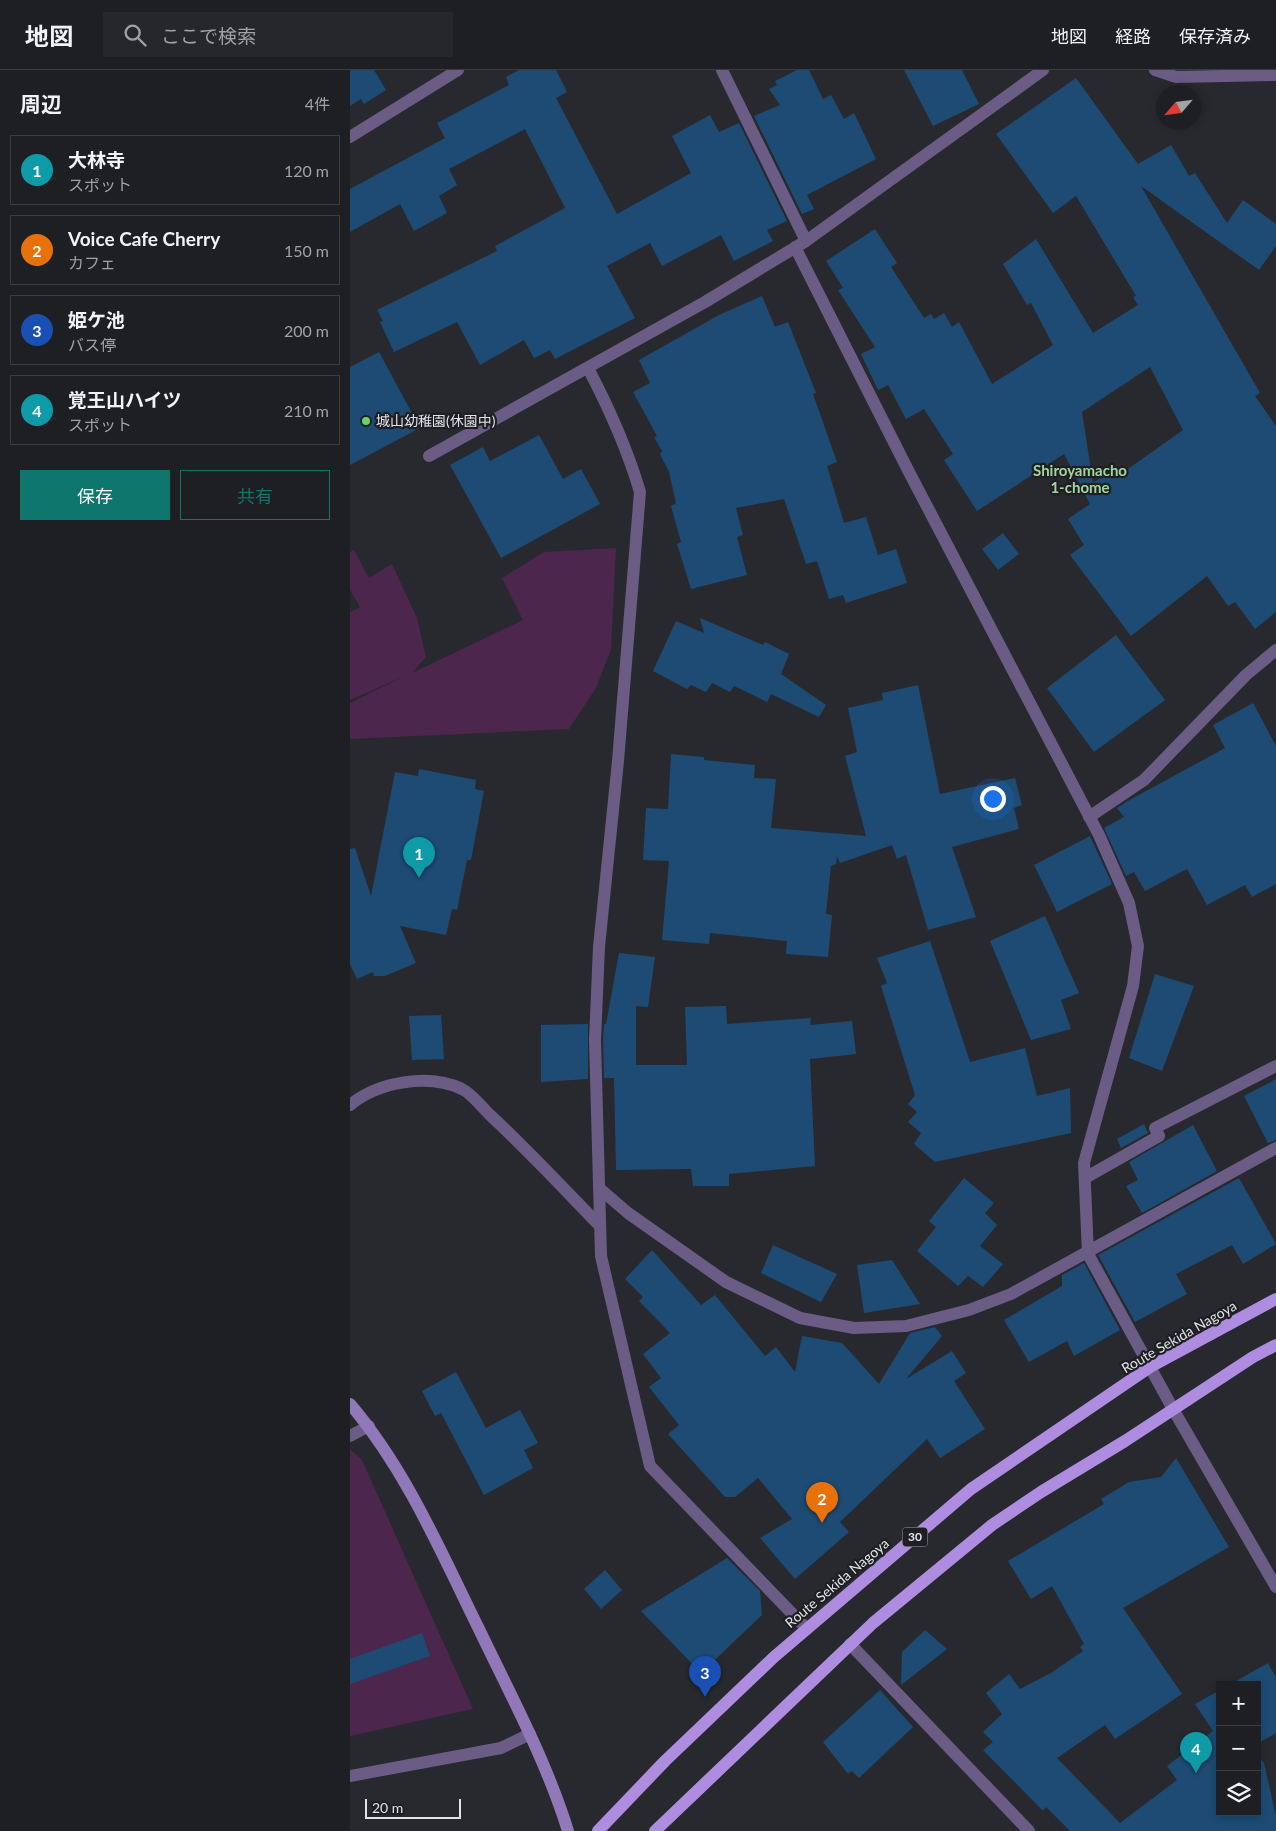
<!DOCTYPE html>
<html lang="ja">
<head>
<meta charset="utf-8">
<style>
  :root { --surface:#1e1f22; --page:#26272a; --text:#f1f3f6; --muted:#a1a2a5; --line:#3c3d40; --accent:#0f766e }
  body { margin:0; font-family:Lato,"Noto Sans JP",sans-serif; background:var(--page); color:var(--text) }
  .controls { position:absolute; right:15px; bottom:15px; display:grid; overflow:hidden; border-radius:0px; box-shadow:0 2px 8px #0003 }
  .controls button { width:45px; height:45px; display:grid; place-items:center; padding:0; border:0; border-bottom:1px solid var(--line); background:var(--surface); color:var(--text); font:25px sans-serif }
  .compass { position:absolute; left:806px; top:15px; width:45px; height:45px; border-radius:50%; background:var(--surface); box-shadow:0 2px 8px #0003; rotate:242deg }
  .scale { position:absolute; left:15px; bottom:12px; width:96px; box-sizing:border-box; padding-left:5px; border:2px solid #e2e3e6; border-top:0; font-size:14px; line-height:18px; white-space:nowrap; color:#e2e3e6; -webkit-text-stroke:4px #1e1f24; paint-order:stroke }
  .you { position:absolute; left:642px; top:728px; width:18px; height:18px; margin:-12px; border:4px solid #fff; border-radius:50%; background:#1a73e8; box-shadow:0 0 0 8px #1a73e833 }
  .badge { display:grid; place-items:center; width:32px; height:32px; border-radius:50%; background:var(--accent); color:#fff; font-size:16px; font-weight:700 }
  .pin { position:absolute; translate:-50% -41px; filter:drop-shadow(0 1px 2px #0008) }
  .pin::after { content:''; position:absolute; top:26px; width:18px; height:15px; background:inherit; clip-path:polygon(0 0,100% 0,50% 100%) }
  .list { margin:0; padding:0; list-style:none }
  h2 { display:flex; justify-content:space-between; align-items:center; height:65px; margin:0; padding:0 20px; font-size:21px }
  h2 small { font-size:16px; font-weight:400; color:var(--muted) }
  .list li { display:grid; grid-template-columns:32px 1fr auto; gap:15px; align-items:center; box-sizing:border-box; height:70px; margin:0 10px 10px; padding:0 10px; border:1px solid var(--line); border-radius:0px }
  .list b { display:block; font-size:19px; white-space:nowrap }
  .list p { margin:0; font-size:16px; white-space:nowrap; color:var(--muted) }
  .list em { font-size:16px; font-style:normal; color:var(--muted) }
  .actions { display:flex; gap:10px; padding:15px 20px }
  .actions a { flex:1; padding:11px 0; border:1px solid var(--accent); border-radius:0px; text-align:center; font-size:18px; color:var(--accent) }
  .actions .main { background:var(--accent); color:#fff }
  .icon { flex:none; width:28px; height:28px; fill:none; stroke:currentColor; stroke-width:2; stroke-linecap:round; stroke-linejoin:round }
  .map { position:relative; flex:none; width:926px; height:1761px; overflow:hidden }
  header { display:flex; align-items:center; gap:30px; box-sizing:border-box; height:70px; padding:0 25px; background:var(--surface); border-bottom:1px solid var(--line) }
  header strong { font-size:24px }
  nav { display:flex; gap:28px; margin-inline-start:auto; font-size:18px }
  .search { width:350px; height:45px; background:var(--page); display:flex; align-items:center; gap:12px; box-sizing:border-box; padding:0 18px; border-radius:0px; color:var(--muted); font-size:19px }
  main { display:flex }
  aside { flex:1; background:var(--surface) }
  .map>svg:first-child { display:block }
  .green { fill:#4c264c }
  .building { fill:#1d4b74; fill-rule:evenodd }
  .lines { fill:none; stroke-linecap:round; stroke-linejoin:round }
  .lane { stroke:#6b5c85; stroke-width:12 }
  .street { stroke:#6b5c85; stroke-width:12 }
  .secondary { stroke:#9178b9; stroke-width:12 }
  .primary { stroke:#ae8de1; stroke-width:12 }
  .poi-dot { fill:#6cd362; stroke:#1e1f24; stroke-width:2 }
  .labels { text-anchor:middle; stroke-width:4.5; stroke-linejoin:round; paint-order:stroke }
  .shield { fill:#1e1f24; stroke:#a7a8ac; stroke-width:1 }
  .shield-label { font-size:12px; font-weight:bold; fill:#e2e3e6 }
  .poi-label { font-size:14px; fill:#e2e3e6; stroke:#1e1f24; text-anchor:start }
  .street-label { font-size:14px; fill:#e2e3e6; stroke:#1e1f24 }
  .neighbourhood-label { font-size:15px; font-weight:bold; fill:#a1d69a; stroke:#1e1f24 }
</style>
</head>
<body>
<header>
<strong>地図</strong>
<div class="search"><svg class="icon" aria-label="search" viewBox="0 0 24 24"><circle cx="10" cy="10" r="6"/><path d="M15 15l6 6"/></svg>ここで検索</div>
<nav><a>地図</a><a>経路</a><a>保存済み</a></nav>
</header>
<main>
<aside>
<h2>周辺<small>4件</small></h2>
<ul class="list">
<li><span class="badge" style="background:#0f9aa8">1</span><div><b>大林寺</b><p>スポット</p></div><em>120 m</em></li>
<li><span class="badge" style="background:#e8710a">2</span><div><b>Voice Cafe Cherry</b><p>カフェ</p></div><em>150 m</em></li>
<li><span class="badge" style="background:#1a4fb4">3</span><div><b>姫ケ池</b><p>バス停</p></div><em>200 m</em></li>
<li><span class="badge" style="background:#0f9aa8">4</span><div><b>覚王山ハイツ</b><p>スポット</p></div><em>210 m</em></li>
</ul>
<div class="actions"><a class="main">保存</a><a>共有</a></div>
</aside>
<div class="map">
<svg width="926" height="1761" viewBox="0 0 926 1761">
  <rect width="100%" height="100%" fill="#28292e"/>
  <path class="green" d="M 266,478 L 261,579 L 246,618 L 219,659 L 0,669 L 0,633 L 57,605 L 0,630 L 0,542 L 10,537 L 0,520 L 0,482 L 4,480 L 19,508 L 42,494 L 67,548 L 76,587 L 62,603 L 173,550 L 152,508 L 194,482 Z
    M 0,1379 L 12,1390 L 123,1639 L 0,1666 Z"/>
  <path class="building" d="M 0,0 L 24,0 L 36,20 L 14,34 L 11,29 L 0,36 Z
    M 169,0 L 206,0 L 217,22 L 206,28 L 267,144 L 341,103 L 322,66 L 360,45 L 369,62 L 389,53 L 437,151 L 417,160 L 423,171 L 384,191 L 371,165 L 312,196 L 300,173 L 257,196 L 285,248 L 205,289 L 200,280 L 184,288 L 174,270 L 130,295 L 107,252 L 44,282 L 30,252 L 33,251 L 27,240 L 147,181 L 145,176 L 215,138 L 175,59 L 99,99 L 107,115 L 89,126 L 97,143 L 64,161 L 50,134 L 0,162 L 0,119 L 95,68 L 87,53 L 159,15 L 156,7 Z
    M 447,0 L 459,0 L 473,29 L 481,25 L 494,49 L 504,43 L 526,89 L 457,125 L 464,139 L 452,144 L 404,46 L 430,35 L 419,19 L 427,15 L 425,11 Z
    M 554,0 L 612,0 L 629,34 L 583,56 Z
    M 726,8 L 788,94 L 821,75 L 839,106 L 845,103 L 877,153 L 893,130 L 926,154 L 926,176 L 909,200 L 791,116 L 910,323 L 905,326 L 926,356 L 926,542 L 905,559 L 885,532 L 878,536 L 857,506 L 781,566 L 720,485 L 734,475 L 718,449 L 740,434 L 714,384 L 627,441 L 594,390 L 603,384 L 574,339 L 556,349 L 538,315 L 528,320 L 511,284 L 525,277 L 488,220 L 493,218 L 476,191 L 525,159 L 547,193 L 541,197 L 574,248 L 581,244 L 584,249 L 594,243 L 602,257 L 609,252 L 642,314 L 703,275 L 681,233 L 677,235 L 653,194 L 686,169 L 743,263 L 788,235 L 783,227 L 786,226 L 726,126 L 703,143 L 646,64 ZM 800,297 L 833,360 L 771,404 L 766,397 L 743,413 L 732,342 Z
    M 412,226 L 425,257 L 438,252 L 466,323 L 463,324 L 487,392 L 477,396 L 494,453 L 516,447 L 528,485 L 546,479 L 557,513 L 496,533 L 493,525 L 479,529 L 467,491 L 456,494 L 434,429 L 386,438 L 393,465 L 387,467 L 397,505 L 341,519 L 327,474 L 331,472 L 321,436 L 326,433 L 319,402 L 310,384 L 312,381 L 304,367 L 307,366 L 283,322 L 300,313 L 289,290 L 369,245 Z
    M 29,282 L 70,358 L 0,395 L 0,297 Z
    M 189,365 L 213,409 L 231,399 L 250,434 L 151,488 L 100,395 L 133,377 L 140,391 Z
    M 653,463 L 669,484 L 648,500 L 632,479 Z
    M 350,548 L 413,575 L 415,572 L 439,584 L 431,604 L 476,635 L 469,647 L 421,624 L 417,632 L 384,616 L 380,622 L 362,613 L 356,622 L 341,615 L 337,619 L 303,601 L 326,551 L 354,563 Z
    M 766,565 L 815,630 L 744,682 L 697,618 Z
    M 568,615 L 590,724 L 665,708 L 672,735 L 664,738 L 669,759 L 602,777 L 626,847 L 578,860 L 556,785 L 547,789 L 542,775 L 490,793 L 487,786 L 486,794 L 481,796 L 476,844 L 482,845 L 478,887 L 436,884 L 437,871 L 360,863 L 359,874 L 312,870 L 319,791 L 293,790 L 296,738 L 318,739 L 321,684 L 354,687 L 354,690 L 405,695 L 404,708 L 426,709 L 421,758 L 516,766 L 495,686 L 507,682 L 498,638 L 533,630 L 532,623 Z
    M 903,633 L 926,676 L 926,814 L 902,827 L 895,815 L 857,835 L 837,799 L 795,821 L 784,802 L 776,806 L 754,758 L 774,747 L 767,738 L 776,732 L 875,678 L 863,655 Z
    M 69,699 L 126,710 L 125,719 L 134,721 L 121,790 L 117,790 L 107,840 L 102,839 L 96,865 L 50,856 L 66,893 L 35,906 L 24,906 L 23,902 L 7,909 L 0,894 L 0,779 L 5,778 L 21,826 L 45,702 L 68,706 Z
    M 740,766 L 762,814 L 707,842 L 684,795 Z
    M 695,846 L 729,923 L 711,930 L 721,959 L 681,970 L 640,871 Z
    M 580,871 L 620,992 L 675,978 L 687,1026 L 720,1018 L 721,1063 L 585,1092 L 564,1074 L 571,1063 L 558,1052 L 567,1042 L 558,1034 L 565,1025 L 531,916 L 537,913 L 527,888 Z
    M 269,883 L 305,887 L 298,937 L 286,936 L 286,995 L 337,995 L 335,937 L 376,936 L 377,954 L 461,948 L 460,955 L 502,951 L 506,984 L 460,989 L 465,1096 L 379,1104 L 379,1116 L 343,1116 L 341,1099 L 266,1100 L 264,1008 L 254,1008 L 253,970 L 254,954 L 256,954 Z
    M 805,904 L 844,916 L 812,1001 L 779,988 Z
    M 91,945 L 94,989 L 62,990 L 59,946 Z
    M 238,954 L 238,1009 L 191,1012 L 191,955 Z
    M 926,1009 L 926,1070 L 918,1073 L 894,1026 Z
    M 794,1054 L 798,1063 L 771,1078 L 767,1069 Z
    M 843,1055 L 867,1101 L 792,1143 L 776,1116 L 788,1110 L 779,1092 Z
    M 614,1108 L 644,1133 L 635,1143 L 647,1155 L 630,1176 L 653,1194 L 633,1217 L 618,1206 L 608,1216 L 567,1181 L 586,1157 L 579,1151 Z
    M 889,1108 L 926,1174 L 893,1194 L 882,1175 L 826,1204 L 837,1224 L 785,1252 L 748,1185 Z
    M 423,1175 L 487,1204 L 471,1232 L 411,1203 Z
    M 302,1180 L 351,1235 L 365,1225 L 415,1286 L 426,1277 L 445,1302 L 452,1266 L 492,1273 L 529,1314 L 560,1263 L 585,1257 L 592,1266 L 556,1309 L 602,1281 L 616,1303 L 604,1311 L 635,1359 L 590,1388 L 577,1369 L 490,1452 L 499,1462 L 445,1509 L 410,1468 L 442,1449 L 408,1408 L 385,1427 L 375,1427 L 318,1364 L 329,1355 L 299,1317 L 311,1308 L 293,1284 L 320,1263 L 289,1231 L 293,1227 L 275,1209 Z
    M 542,1190 L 570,1234 L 514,1243 L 507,1195 Z
    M 734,1193 L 770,1260 L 724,1286 L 717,1271 L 679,1292 L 654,1250 L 712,1216 L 712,1205 Z
    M 106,1302 L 136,1358 L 170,1340 L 188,1373 L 174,1380 L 183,1398 L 134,1425 L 91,1343 L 85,1346 L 72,1321 Z
    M 826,1388 L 879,1477 L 773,1538 L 832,1624 L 765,1669 L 755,1655 L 707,1688 L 770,1753 L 827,1710 L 817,1696 L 863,1661 L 845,1634 L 870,1620 L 870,1742 L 907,1742 L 907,1684 L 914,1693 L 926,1746 L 926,1761 L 720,1761 L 696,1737 L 693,1741 L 633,1680 L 643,1672 L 633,1662 L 652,1644 L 636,1623 L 659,1604 L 670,1619 L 701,1603 L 733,1581 L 730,1577 L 734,1574 L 702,1516 L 681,1529 L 658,1491 L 754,1434 L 751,1429 L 779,1412 L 811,1407 Z
    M 377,1488 L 410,1521 L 412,1545 L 351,1603 L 291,1541 Z
    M 255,1500 L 272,1520 L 251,1539 L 234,1519 Z
    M 575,1560 L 597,1579 L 551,1615 L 552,1582 Z
    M 72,1563 L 80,1586 L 0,1614 L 0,1589 Z
    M 918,1593 L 926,1608 L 926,1663 L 907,1674 L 907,1615 L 879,1615 Z
    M 530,1620 L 563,1657 L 509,1708 L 502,1701 L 498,1704 L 473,1672 Z"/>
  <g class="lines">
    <path class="lane" d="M 0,1366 L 19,1356
      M 0,1706 L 151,1678 L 180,1664"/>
    <path class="street" d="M 372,0 L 456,171
      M 805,0 L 826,7 L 926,5
      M 0,67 L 108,0
      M 445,177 L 559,402 L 749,765 L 779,833 L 788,876 L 783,916 L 734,1093 L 738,1184 L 823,1339 L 926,1517
      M 238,298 C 259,338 277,378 290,422 L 268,691 L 249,877 L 245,970 L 251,1186 L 300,1396 L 457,1559
      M 79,386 L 355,232 L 456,171 L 693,0
      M 739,747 L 794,710 L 896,605 L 926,580
      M 0,1035 C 28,1012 78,1003 112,1019 C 122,1024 132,1037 140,1045 C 178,1080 214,1119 250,1156
      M 735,1108 L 809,1066 L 805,1058 L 926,996
      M 249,1118 L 278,1143 L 376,1212 L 450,1248 L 504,1258 L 556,1256 L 619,1240 L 661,1224 L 926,1078
      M 500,1574 L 679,1761"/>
    <path class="secondary" d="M 0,1334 C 56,1400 90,1480 128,1557 C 160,1624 196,1690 218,1761"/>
    <path class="primary" d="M 248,1761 L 315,1691 L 424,1587 L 621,1419 L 800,1297 L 926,1229
      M 305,1761 L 523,1553 L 642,1455 L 691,1422 L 775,1371 L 903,1287 L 926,1275"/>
  </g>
  <circle class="poi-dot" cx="16" cy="351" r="5"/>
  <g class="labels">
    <rect class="shield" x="552.5" y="1457.5" width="25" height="19" rx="4"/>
    <g class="shield-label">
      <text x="565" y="1471">30</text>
    </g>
    <g class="poi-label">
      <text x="26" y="356">城山幼稚園(休園中)</text>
    </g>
    <g class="street-label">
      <text transform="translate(829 1267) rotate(-30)" y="5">Route Sekida Nagoya</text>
      <text transform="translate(487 1513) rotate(-40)" y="5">Route Sekida Nagoya</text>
    </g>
    <g class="neighbourhood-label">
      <text x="730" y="406">Shiroyamacho<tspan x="730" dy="17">1-chome</tspan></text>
    </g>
  </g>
</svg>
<div class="controls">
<button>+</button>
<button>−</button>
<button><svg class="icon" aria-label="layers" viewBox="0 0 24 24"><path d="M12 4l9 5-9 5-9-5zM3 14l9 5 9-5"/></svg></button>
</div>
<svg class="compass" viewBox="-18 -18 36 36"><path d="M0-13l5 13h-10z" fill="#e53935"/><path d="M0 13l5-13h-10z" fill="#a1a2a5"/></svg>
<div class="scale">20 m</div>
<div class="you"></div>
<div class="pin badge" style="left:69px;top:808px;background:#0f9aa8">1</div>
<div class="pin badge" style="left:472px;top:1453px;background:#e8710a">2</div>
<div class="pin badge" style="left:355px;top:1627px;background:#1a4fb4">3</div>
<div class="pin badge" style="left:846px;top:1703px;background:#0f9aa8">4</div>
</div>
</main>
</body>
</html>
